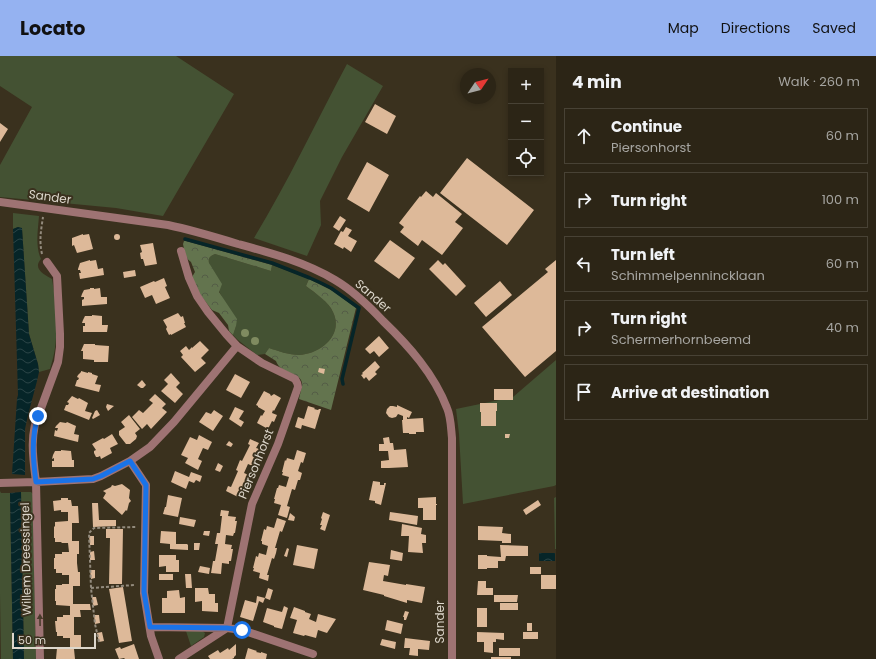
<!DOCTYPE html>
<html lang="en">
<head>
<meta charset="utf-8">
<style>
  :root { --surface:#2c2516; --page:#383123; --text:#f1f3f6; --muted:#a6a5a1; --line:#484235; --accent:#95b2f1 }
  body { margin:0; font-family:Poppins,sans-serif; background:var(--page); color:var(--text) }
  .controls { position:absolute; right:12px; top:12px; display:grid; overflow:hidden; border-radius:0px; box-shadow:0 2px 6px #0003 }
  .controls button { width:36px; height:36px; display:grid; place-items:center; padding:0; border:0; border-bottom:1px solid var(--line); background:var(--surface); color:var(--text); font:20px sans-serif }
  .compass { position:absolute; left:460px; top:12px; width:36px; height:36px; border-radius:50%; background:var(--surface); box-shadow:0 2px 6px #0003; rotate:55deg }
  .scale { position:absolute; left:12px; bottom:10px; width:84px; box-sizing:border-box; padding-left:4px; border:2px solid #ddd7cc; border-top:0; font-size:11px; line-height:14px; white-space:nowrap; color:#ddd7cc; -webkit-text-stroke:3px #3a311e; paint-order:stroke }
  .stop { position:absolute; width:12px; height:12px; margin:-9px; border:3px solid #1a73e8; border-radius:50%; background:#fff }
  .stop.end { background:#1a73e8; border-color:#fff; box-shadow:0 1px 4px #0008 }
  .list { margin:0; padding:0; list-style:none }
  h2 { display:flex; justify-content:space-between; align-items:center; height:52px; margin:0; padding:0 16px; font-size:17px }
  h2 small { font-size:13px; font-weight:400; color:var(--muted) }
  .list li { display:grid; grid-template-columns:26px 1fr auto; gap:12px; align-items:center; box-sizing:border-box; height:56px; margin:0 8px 8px; padding:0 8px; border:1px solid var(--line); border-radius:0px }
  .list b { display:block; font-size:15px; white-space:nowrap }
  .list p { margin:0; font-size:13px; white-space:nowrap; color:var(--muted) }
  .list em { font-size:13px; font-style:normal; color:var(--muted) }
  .icon { flex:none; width:22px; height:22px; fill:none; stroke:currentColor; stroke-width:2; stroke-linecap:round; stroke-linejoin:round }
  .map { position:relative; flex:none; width:556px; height:603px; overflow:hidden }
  header { display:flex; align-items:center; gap:24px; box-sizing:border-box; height:56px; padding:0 20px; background:var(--accent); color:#111 }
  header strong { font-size:19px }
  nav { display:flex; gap:22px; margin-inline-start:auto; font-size:14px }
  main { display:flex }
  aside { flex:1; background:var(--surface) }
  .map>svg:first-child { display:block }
  .green { fill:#445233 }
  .forest { fill:url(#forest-crowns) }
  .water { fill:url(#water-waves) }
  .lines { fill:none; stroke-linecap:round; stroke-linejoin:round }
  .stream { stroke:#062528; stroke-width:3.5 }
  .building { fill:#ddb999 }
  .path { stroke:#938b7d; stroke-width:2; stroke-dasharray:3 2; stroke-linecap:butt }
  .minor { stroke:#9e7373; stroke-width:8 }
  .tree { fill:#7f8b60 }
  .oneway { fill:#493b2b }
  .route { stroke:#1a73e8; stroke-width:5 }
  .labels { text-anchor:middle; stroke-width:4; stroke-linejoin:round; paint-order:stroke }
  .street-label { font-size:12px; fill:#ddd7cc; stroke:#3a311e }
</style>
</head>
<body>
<header>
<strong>Locato</strong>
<nav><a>Map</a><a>Directions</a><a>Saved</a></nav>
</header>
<main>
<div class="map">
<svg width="556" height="603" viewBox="0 0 556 603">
  <defs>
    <pattern id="forest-crowns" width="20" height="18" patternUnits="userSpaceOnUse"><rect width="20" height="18" fill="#63744e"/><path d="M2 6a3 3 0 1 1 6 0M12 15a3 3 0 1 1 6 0" fill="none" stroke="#545d46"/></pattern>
    <pattern id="water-waves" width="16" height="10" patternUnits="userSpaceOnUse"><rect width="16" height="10" fill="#062528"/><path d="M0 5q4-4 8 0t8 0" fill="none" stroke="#2a4446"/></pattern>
  </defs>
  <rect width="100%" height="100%" fill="#3a311e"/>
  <path class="green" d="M 0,0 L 176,0 L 234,38 L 163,160 L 116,152 L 0,141 L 0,109 L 32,51 L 0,30 Z
    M 347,8 L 383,30 L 342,101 L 320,145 L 321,169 L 307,200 L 254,182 C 288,126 316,66 347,8 Z
    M 13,157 L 39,160 C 38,174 35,190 41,203 C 32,213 45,219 52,223 C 56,245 58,270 55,292 C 54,299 52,306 50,313 L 39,316 L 38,308 L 29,278 L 22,173 L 18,171 L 13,173 Z
    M 215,198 L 271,215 L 272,209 L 309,223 L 306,230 C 315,237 328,245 333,256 C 344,279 321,298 299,299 C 289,299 278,295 269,292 L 265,298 L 257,299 L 238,284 L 233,279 L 236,270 L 219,235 L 209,207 C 208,202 210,200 215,198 Z
    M 556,304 L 556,429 L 554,430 L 463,448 L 459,378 L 456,353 L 513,341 Z
    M 0,435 L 1,437 L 10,437 L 13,603 L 1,603 L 0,538 Z
    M 21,436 L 31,436 L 33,438 L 36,603 L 24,603 Z
    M 556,441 L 556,493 L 555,493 L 554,442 Z
    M 186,575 L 202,575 L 205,577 L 204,581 L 191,590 Z"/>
  <path class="forest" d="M 184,185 L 186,185 L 272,209 L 271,215 L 215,198 C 210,200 208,202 209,207 L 222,228 L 219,236 L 237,263 L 236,270 L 233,279 L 229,275 L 228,269 L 219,257 L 212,254 L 199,237 L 192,221 L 195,216 L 191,206 L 186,202 L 183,188 Z
    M 309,223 L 333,235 L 356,252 L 331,354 L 299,343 C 300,338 302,332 302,327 C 301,316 280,318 276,305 L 265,298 L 269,292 C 278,295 289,299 299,299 C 321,298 344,279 333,256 C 329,246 315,237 306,230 Z"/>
  <path class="water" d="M 18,171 L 22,172 L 29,278 L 38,308 L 39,316 L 37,325 L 28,359 L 25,373 L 25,419 L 12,418 L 17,343 L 18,339 L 13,173 Z
    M 21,436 L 24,603 L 13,603 L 10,437 Z
    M 539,497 L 555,497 L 555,505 L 539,505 Z"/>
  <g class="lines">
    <path class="stream" d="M 185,183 L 272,207 L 310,222 L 321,227 L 331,232 L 359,252 L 342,323 L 343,328"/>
  </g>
  <path class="building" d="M 375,48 L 396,60 L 387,78 L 365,66 Z
    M 0,67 L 8,73 L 0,86 Z
    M 467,102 L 534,154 L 507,189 L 440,137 Z
    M 367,106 L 389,119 L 369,156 L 347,143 Z
    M 426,135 L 433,141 L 436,137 L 462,158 L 455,166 L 463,172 L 442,199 L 422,184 L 418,190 L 400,176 L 404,171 L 399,167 L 420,140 L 421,141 Z
    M 340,160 L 346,164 L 339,175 L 333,171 Z
    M 346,171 L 352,174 L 348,180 L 357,185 L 351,196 L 344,191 L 343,193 L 334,188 L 341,175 L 343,176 Z
    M 83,178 L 83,179 L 89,178 L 93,193 L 77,197 L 74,189 L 72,190 L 72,182 Z
    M114 181a3 3 0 1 1 6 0a3 3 0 1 1-6 0Z
    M 390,184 L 415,202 L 399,223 L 374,205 Z
    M 153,187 L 157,208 L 145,210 L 143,203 L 141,203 L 140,197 L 142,196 L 140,189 Z
    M 90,204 L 90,205 L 96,204 L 98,213 L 103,212 L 104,219 L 80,223 L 79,217 L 81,217 L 80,214 L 78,214 L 78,213 L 80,207 Z
    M 438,204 L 443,209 L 445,207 L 466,230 L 456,240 L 429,213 Z
    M 556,204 L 556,295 L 525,321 L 482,271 L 548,216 L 545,213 Z
    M 135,214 L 136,220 L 124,222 L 123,216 Z
    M 164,222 L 167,230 L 165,231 L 170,242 L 156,248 L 152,239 L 145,242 L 140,231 L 154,225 L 155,226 Z
    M 500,225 L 512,239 L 486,261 L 474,247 Z
    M 90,232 L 94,232 L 94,233 L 100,232 L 101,241 L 107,241 L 107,248 L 82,250 L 82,244 L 84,243 L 84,241 L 81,241 L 82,238 L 84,234 L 90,233 Z
    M 178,257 L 181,261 L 183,260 L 185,267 L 184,267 L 186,271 L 171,279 L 171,278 L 169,279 L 166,273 L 167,271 L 163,264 Z
    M 92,259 L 102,260 L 102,269 L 108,269 L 107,276 L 83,276 L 83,270 L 85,270 L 85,267 L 82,267 L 83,264 L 85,260 L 92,260 Z
    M 379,280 L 389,292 L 379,301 L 374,295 L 370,298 L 365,293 Z
    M 200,285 L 209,294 L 201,302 L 206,307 L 195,316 L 181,301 L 183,299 L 180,295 L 186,290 L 189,294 L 192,291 L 192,292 Z
    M 84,288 L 95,288 L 95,289 L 109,290 L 108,306 L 94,306 L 94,304 L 83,303 L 83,295 L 81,295 Z
    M 375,305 L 380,311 L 375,316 L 377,318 L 369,325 L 366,321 L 364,323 L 361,319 L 363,318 L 362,317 Z
    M 319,312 L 325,313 L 324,318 L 318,316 Z
    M 81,315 L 88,317 L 88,316 L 92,317 L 92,318 L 98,320 L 95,328 L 101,329 L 99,336 L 75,330 L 77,324 L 78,324 L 79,322 L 77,321 L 78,319 L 81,316 Z
    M 171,317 L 180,327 L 176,331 L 183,338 L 175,347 L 161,335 L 168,328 L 164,324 Z
    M 235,318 L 250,326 L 241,342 L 226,334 Z
    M 142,324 L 146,329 L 143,332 L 141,332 L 137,329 Z
    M 494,333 L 513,333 L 513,344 L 494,344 Z
    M 264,335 L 270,338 L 271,340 L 274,338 L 281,342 L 274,355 L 273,354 L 272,357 L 277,359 L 274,366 L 272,365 L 268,373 L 257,367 L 261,359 L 262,360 L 265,355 L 258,351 L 258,350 L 256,349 Z
    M 155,338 L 166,348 L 162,352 L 167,356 L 151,373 L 147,368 L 142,373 L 132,361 L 139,354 L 143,357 L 153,347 L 149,344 Z
    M 72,340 L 78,343 L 79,342 L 88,347 L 85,355 L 92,357 L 89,364 L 64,354 L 66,349 L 68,349 L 69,347 L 67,346 Z
    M 480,347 L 497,347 L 497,355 L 496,355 L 496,370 L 481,370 L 481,356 L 480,356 Z
    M 107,348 L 114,350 L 108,355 L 106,351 Z
    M 397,349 L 412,356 L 409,362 L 407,361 L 407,363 L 423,362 L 424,376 L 416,376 L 416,378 L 409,378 L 409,377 L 403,377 L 402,364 L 403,364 L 403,360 L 398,358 L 396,361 L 392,362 L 389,361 L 386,357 L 387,353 L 390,350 L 393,350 L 397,351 Z
    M 308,350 L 315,352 L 314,353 L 318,354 L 319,353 L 321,353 L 315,373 L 302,369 L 301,373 L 295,371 L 298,361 L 304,363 Z
    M 235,351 L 244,355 L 239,363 L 244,366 L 241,371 L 229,363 Z
    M 97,354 L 100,359 L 93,363 L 92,362 L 95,355 Z
    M 214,354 L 223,360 L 213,375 L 199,366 L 206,356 L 211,358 Z
    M 129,359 L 140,373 L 135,377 L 137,380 L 136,383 L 130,388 L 126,388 L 119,379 L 119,375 L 125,371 L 121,366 Z
    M 60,366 L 66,367 L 67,366 L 76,370 L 74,378 L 79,379 L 78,386 L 54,380 L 55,374 L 57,375 L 58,372 L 55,372 L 56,370 Z
    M 112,378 L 118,388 L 110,392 L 112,397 L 101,403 L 100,400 L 98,401 L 96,401 L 94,397 L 94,395 L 96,394 L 92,388 L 103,382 L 104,383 Z
    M 505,378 L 510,378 L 509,382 L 505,382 Z
    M 199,379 L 212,386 L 208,394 L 203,392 L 198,403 L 202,405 L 198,414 L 185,407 L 188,402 L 181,399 L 190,381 L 197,384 Z
    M 389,381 L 390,387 L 393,387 L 394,394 L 406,393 L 408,411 L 389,412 L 381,412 L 381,405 L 389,404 L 388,395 L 379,395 L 379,388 L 384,388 L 383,382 Z
    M 250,383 L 259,387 L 256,392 L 263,394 L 262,397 L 263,398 L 258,409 L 256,408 L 255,411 L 248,408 L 244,417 L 251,420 L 249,423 L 251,424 L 246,435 L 245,434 L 243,437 L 240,436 L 238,441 L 226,435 L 228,430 L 231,431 L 238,415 L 236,414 L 240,404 L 242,405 L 250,389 L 248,388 Z
    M 229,385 L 233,388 L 231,391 L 226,389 Z
    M 61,394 L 71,395 L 72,404 L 74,404 L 74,411 L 52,411 L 52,405 L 54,405 L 54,402 L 52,403 L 53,399 L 55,395 L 61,395 Z
    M 297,394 L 306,397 L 303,407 L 301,406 L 298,415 L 302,417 L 300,424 L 298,424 L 295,434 L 292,433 L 287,450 L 290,451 L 287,462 L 278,459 L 281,449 L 274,447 L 275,443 L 274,443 L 277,432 L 278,432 L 279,429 L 286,431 L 289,421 L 282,419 L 283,416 L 282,416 L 285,404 L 286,405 L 287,402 L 294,404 Z
    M 218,407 L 223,410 L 220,416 L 215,414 Z
    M 175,415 L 189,421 L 191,416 L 202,420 L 200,426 L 196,424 L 194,427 L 189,425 L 186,433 L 171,426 Z
    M 373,425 L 380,426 L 380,429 L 384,429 L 384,427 L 386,427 L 381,449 L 375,447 L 375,445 L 369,444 Z
    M 122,428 L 130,434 L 129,442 L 131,445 L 129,447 L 127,455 L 126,454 L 122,459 L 103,442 L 106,437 L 103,435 L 111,431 L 112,429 L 115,430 Z
    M 168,439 L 182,442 L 178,461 L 163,458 L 165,451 L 166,451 Z
    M 436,441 L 436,448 L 437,448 L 437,449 L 436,449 L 436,464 L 423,464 L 423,452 L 418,452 L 418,442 Z
    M 61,442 L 68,442 L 68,444 L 71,444 L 72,450 L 78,450 L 79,467 L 72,467 L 72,485 L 79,485 L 79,498 L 77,498 L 77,507 L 78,516 L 80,516 L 80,530 L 73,530 L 73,548 L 90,548 L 91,554 L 80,554 L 81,561 L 74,561 L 74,579 L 81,579 L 81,593 L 74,593 L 75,603 L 56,603 L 57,592 L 70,591 L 70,582 L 63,582 L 63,580 L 57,580 L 57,576 L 56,576 L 55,565 L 57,565 L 57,561 L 63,561 L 63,559 L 70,559 L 70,550 L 56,549 L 56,545 L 55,545 L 55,533 L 56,533 L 56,529 L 62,529 L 62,528 L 69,528 L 69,519 L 62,519 L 62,517 L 56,517 L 56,513 L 54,513 L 54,502 L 55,502 L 55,498 L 62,498 L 62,496 L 69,496 L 68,487 L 62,487 L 61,486 L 55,486 L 55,482 L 54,482 L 54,470 L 55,471 L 55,466 L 68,465 L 68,456 L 61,456 L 61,454 L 54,455 L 53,445 L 61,444 Z
    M 538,444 L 541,449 L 526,459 L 523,454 Z
    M 92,447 L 98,447 L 99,464 L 116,464 L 116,470 L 93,471 Z
    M 221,454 L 229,455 L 228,460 L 236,461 L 235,465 L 237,465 L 235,477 L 234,477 L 233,480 L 226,479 L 225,488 L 232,489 L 231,493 L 233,493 L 231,505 L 229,505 L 229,508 L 222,507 L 221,518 L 211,517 L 213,505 L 215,505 L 218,488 L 215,488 L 217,477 L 220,477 L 222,460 L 220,460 Z
    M 323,456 L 330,459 L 325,475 L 320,473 L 322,469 L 320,469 L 322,463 L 321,462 Z
    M 390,456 L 418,460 L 417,469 L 389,464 Z
    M 290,457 L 295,461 L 294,465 L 288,464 Z
    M 180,461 L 196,464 L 194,471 L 179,468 Z
    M 277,462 L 286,465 L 282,476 L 280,475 L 275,492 L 277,492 L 276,497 L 274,503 L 272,502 L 267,519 L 269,519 L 268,525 L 259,522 L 260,517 L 253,515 L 254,512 L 253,512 L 256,500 L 258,501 L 259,497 L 266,499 L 268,490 L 262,488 L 262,485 L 261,485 L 264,473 L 266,474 L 267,470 L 274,472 Z
    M 402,468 L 422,472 L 421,478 L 426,479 L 426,487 L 422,487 L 423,497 L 408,496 L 409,480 L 401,480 Z
    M 478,470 L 503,471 L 502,477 L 511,478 L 511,487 L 502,487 L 502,485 L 478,484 Z
    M 106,473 L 123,473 L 122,528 L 109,528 L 110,482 L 106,482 Z
    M 161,475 L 176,476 L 176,488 L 187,488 L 188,489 L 188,494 L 170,493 L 170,488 L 160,487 Z
    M 204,475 L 210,475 L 209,480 L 203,479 Z
    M 89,480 L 94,480 L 94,489 L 90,489 Z
    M 194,487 L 200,487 L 199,494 L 194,494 Z
    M 297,489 L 318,493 L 314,513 L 293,509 Z
    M 500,489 L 528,490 L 528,500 L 506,500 L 505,505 L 498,505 L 498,512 L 487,512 L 487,513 L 478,513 L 478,499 L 487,499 L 487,500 L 501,501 Z
    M 287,492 L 289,493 L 287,501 L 284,500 Z
    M 391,494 L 403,497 L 402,505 L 390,503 Z
    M 94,495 L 95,504 L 90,504 L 90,496 Z
    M 159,499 L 176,499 L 176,504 L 179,504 L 179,516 L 166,516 L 166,510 L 159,511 Z
    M 369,506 L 390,509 L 388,520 L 384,519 L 383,525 L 406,529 L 406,528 L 425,531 L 422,547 L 407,544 L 407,547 L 384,540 L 384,539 L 363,534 Z
    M 200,510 L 210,512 L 209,518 L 198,516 Z
    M 530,511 L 541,511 L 541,518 L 530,518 Z
    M 90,514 L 95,514 L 95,522 L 91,523 Z
    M 159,518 L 173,518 L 173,524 L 159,524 Z
    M 185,518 L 191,518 L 192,532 L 186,532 Z
    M 541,519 L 556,519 L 556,533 L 541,533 Z
    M 478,525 L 486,525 L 486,532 L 493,532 L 493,539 L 477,539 Z
    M 123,531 L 132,585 L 119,587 L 109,533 Z
    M 195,532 L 208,532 L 209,538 L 215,538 L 215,547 L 218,547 L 218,556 L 202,555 L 202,545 L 195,546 Z
    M 268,532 L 273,534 L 270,544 L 265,542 Z
    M 179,534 L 180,542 L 185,541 L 185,557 L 162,557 L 162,542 L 167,542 L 167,535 Z
    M 494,539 L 518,539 L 517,546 L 494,546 Z
    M 257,540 L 265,542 L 263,547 L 259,545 L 253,565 L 240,561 L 245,544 L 256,547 Z
    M 92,541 L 96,541 L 98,549 L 93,550 Z
    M 500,547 L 518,547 L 518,554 L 500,554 Z
    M 284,550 L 288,552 L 282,573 L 274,571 L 274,570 L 263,566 L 267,552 L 282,556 Z
    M 294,551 L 305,555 L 305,556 L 311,558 L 309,563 L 316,566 L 318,558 L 336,563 L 327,577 L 318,574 L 316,582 L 305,579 L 304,580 L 293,577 L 297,564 L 290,562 Z
    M 477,552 L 487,552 L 487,571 L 477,571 Z
    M 405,555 L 409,556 L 406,564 L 404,564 L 404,561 L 403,561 Z
    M 94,559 L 99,559 L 100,567 L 95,568 Z
    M 387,564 L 403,568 L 401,578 L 385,574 Z
    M 527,567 L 532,567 L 532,575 L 527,575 Z
    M 102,576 L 104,585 L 99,586 L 97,577 Z
    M 477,576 L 504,577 L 504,584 L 496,583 L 496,586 L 493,586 L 493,597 L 484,596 L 484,586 L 477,586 Z
    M 523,576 L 538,576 L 538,583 L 523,583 Z
    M 405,582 L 430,585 L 429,594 L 418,593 L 418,600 L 409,599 L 410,592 L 404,592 Z
    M 382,583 L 396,586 L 395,593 L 380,589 Z
    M 134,588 L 139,603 L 125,603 L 124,602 L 119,603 L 115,593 L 120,591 L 121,593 Z
    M 236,588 L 236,599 L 234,601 L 234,602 L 232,603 L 210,603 L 208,600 L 218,594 L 220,597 L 228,592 L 229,594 Z
    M 248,592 L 257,595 L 256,596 L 261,597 L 261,596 L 267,598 L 266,603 L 245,603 Z
    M 499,592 L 520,592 L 520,600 L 499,600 Z
    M 491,601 L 511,601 L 511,603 L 491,603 Z"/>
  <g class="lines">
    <path class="path" d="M 42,198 C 39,185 41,174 43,161
      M 91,532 L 135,529
      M 99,586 L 95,568 L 91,532 L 89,477 L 94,472 L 136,471"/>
    <path class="minor" d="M 0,146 L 168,169 C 192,174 215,181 238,188 C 271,197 305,206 335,224 C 352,234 369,250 383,265 C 409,290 434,318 447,352 C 451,361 451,373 452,382 L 452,603
      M 130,405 L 146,429 L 144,537 L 151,580 L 159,603
      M 0,427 L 36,426 L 93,423 L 101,420 L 130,405 L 150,391 L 174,366 L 237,290
      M 150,571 L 227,572 L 242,574 L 313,598
      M 40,603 L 36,426 C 33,403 29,376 40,355 L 58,306 L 60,291 L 60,278 L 57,220 L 47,206
      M 179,603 L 227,572 L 252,448 L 278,388 L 298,331 C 298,327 297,326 295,323 L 262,307 L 237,290 L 226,278 L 208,256 L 197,240 L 189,222 L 181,195"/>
  </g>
  <g class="tree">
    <circle cx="245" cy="277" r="4"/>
    <circle cx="255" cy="285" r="4"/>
  </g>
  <defs><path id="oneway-solid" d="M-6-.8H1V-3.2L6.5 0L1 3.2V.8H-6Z"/></defs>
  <use class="oneway" href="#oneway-solid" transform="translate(40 564) rotate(-91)"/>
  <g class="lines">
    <path class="route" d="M 38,360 C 31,382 33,404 36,426 L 93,423 L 101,420 L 130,405 L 146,429 L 144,536 L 150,571 L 227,572 L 242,574"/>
  </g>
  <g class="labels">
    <g class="street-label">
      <text transform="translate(50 141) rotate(8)" y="4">Sander</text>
      <text transform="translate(373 240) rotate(41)" y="4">Sander</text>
      <text transform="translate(256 408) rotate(-68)" y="4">Piersonhorst</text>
      <text transform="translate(26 503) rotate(-91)" y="4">Willem Dreessingel</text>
      <text transform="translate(440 566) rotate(-90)" y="4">Sander</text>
    </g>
  </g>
</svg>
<div class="controls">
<button>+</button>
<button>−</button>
<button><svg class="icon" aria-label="locate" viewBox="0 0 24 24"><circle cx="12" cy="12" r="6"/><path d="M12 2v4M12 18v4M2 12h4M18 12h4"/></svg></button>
</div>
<svg class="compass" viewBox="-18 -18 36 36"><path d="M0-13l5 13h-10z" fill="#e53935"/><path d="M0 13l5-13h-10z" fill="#a6a5a1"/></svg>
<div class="scale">50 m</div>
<div class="stop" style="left:242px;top:574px"></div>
<div class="stop end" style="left:38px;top:360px"></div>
</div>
<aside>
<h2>4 min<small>Walk · 260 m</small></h2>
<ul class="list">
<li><svg class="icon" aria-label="ahead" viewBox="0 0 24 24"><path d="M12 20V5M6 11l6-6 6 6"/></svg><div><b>Continue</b><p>Piersonhorst</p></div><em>60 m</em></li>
<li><svg class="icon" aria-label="right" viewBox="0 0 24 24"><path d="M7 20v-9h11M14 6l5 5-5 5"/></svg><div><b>Turn right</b></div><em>100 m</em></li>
<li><svg class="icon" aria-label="left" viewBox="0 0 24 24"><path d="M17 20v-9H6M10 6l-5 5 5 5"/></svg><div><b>Turn left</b><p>Schimmelpennincklaan</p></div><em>60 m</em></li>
<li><svg class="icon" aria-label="right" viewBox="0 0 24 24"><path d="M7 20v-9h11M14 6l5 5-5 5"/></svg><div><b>Turn right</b><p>Schermerhornbeemd</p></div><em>40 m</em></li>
<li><svg class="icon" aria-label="arrive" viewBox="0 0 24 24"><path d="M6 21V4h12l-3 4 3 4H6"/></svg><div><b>Arrive at destination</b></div></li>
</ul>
</aside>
</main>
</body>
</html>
